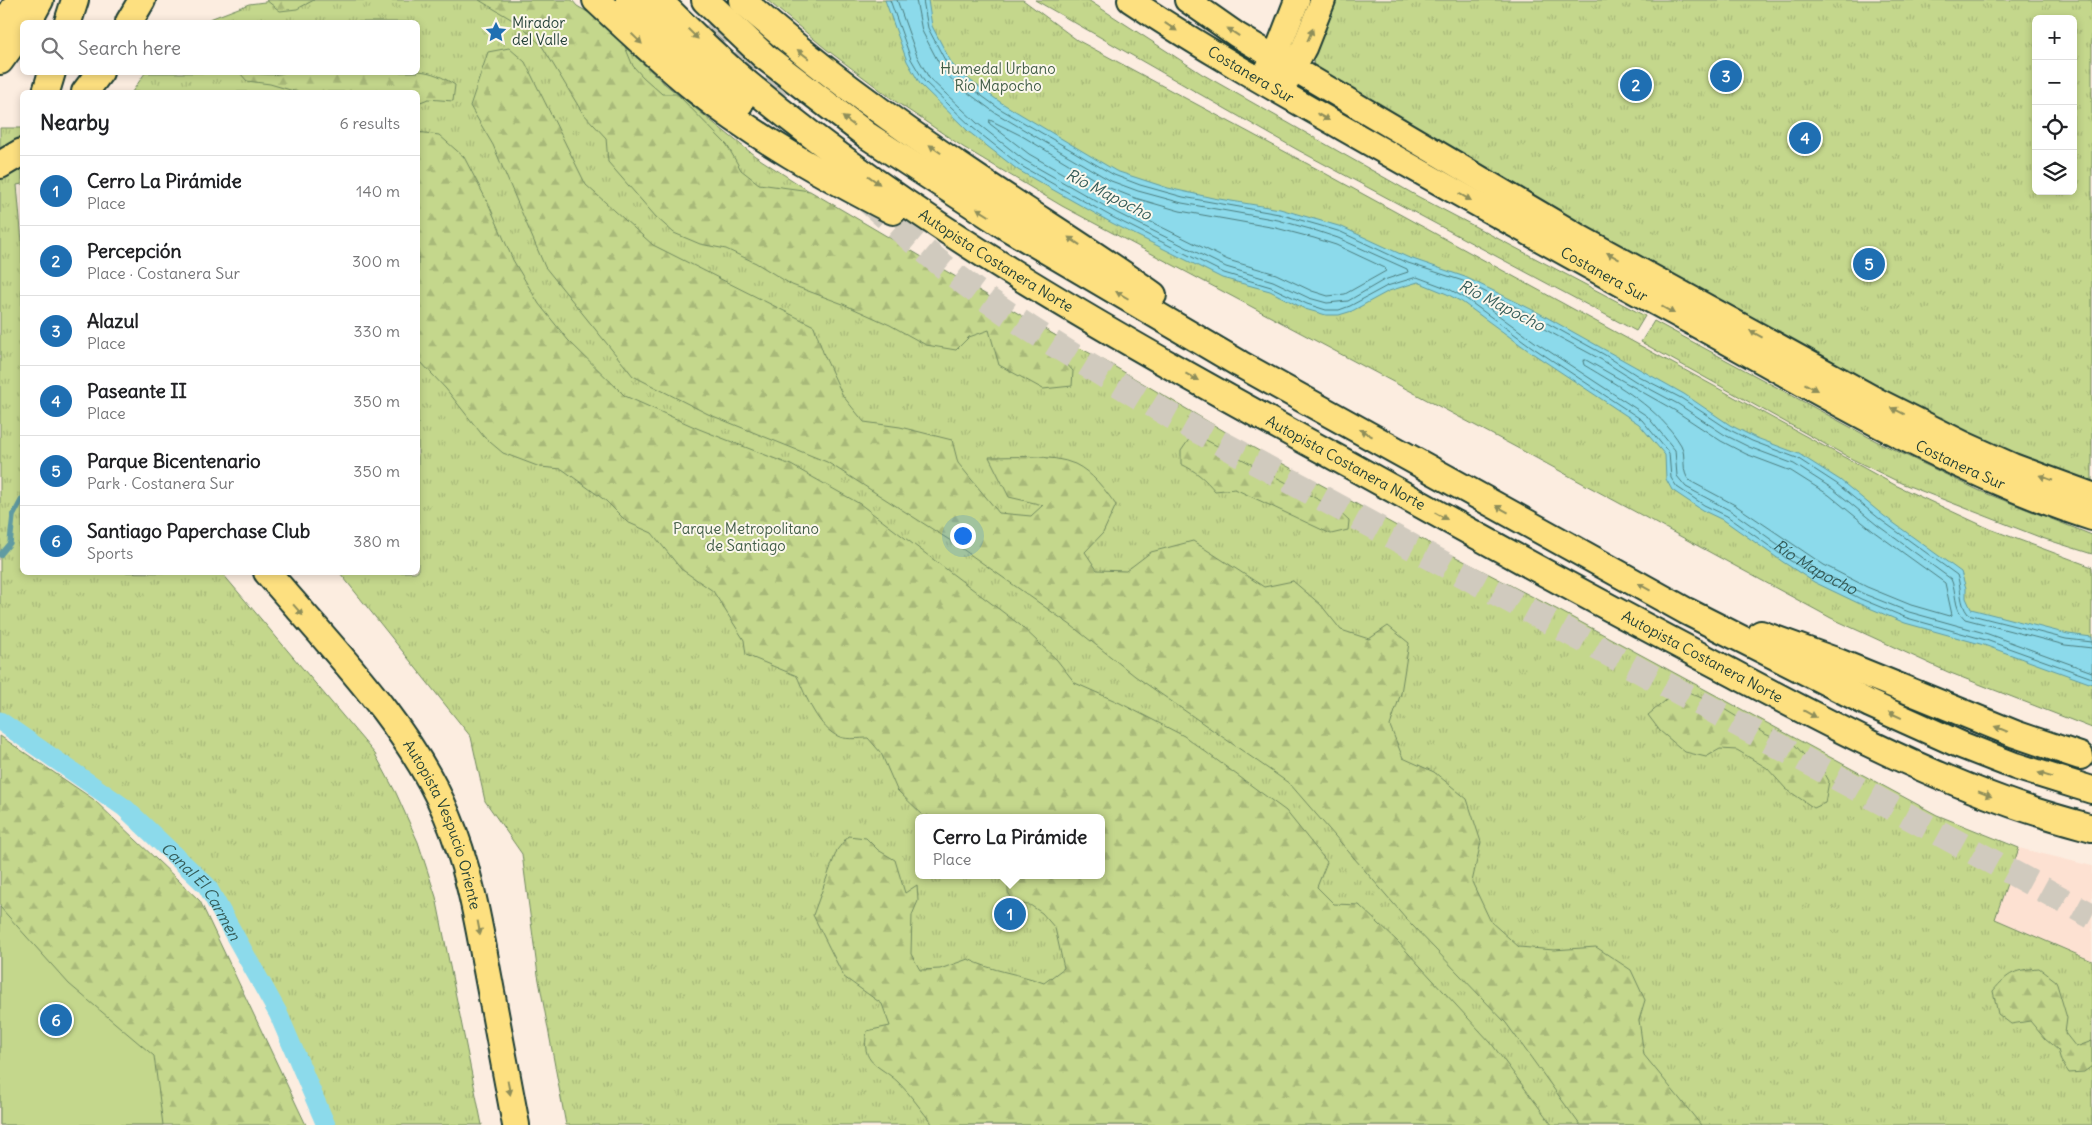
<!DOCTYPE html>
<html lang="en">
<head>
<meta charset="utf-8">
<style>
  :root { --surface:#fff; --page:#f6f6f6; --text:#202124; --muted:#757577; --line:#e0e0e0; --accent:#1f6fb2 }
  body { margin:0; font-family:Delius,sans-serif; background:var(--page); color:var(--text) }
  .controls { position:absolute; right:15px; top:15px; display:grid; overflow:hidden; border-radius:8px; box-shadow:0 2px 8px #0003 }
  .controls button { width:45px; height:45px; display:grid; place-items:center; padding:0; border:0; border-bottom:1px solid var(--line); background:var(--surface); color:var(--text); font:25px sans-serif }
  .you { position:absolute; left:962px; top:535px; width:18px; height:18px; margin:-12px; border:4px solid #fff; border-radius:50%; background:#1a73e8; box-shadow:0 0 0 8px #1a73e833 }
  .badge { display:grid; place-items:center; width:32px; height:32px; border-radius:50%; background:var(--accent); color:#fff; font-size:16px; font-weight:700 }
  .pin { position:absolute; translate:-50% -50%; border:2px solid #fff; box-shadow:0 1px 5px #0006 }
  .popup { position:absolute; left:915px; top:814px; width:190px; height:65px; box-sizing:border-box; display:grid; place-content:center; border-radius:8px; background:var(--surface); filter:drop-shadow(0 1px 4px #0005); font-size:16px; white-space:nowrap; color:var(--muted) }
  .popup b { font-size:19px; color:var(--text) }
  .popup::after { content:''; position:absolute; left:50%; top:100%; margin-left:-10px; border:10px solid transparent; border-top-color:var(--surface) }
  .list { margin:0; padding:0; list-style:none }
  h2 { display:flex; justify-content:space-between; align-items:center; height:65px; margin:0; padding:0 20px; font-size:21px }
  h2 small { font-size:16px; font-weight:400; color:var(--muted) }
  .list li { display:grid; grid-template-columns:32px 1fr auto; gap:15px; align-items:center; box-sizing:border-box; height:70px; padding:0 20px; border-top:1px solid var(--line) }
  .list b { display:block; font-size:19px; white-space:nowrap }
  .list p { margin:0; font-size:16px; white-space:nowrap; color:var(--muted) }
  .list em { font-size:16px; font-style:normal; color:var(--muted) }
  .icon { flex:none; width:28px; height:28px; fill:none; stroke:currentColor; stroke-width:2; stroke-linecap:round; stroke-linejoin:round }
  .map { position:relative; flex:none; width:2092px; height:1125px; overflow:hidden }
  .search { position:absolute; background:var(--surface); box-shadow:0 2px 8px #0003; left:20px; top:20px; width:400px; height:55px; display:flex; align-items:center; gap:12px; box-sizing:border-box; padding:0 18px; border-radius:8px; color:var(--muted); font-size:19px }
  .panel { position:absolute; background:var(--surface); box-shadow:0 2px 8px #0003; left:20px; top:90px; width:400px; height:485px; border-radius:8px }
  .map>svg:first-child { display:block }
  .built { fill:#fde1d2 }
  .grass { fill:url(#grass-tufts); stroke:#728a60; fill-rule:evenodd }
  .forest { fill:url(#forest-firs); stroke:#728a60 }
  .garden { fill:#c4d78c; stroke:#728a60 }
  .water { fill:#8cdaeb; stroke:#609ba2 }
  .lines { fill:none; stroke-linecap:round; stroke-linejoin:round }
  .shore { stroke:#4b7c7d; stroke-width:1 }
  .stream { stroke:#609ba2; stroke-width:5.5 }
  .canal { stroke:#8cdaeb; stroke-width:19 }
  .highway-tunnel { stroke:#d0cabe; stroke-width:26; stroke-dasharray:26 13; stroke-linecap:butt }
  .major-casing { stroke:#1f3d34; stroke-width:28 }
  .highway-casing { stroke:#1f3d34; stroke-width:30 }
  .major { stroke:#fde080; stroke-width:24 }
  .highway { stroke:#fde080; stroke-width:26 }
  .oneway { fill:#8e8e5a }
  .labels { text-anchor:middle; stroke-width:4; stroke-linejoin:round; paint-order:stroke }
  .poi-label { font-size:15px; fill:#1f3d34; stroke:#fbf7ec; text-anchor:start }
  .park-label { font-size:15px; fill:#405c46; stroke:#fbf7ec }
  .street-label { font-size:15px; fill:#1f3d34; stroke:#fbf7ec }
  .water-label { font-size:16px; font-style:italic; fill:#355c59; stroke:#fbf7ec }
</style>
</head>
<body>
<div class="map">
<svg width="2092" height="1125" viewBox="0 0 2092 1125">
  <defs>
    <pattern id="grass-tufts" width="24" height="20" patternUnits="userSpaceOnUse" patternTransform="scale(1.25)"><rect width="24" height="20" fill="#c4d78c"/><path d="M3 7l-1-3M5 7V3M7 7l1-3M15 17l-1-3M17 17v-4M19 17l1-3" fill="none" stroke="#a8b979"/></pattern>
    <pattern id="forest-firs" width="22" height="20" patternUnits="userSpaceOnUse" patternTransform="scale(1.25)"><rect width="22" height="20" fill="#c4d78c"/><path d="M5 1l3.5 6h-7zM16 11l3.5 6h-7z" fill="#a8b979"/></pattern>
  </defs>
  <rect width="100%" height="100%" fill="#fcede0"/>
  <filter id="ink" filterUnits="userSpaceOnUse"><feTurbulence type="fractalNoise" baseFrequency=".02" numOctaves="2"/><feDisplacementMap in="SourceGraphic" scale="10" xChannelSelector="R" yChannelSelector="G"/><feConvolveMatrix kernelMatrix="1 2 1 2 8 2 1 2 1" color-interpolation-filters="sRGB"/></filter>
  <g filter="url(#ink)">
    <path class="built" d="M 2019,848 L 2092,866 L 2092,961 L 1995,919 Z"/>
    <path class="grass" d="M 280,0 L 568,0 L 609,32 L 665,84 L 755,156 L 857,222 L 1029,322 L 1105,361 L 1241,441 L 1404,530 L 1560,611 L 1937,815 L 2019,848 L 1995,919 L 2092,961 L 2092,1125 L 566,1125 L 538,975 L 522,854 L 485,801 L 471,737 L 340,573 L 418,572 L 418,92 L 132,92 L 145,73 L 418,72 L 418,22 L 202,22 L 249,4 ZM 919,818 L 1101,818 L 1101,875 L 919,875 Z
      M 767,0 L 1023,0 L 1077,40 L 1319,170 L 1895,485 L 1990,529 L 2092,567 L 2092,728 L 1948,672 L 1831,618 L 1525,452 L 1062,206 L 963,147 L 895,101 L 826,49 Z
      M 1035,0 L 1088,0 L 1202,74 L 1417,196 L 1645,316 L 1636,331 L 1296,149 Z
      M 1336,0 L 2092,0 L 2092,483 L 1993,444 L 1881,390 L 1582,230 L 1314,69 L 1313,58 ZM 2036,19 L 2073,19 L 2073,191 L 2036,191 Z
      M 0,128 L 22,128 L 22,184 L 17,185 L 22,242 L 22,572 L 222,573 L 375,754 L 396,793 L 418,842 L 436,897 L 482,1125 L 332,1125 L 284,1010 L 211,882 L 129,803 L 0,714 Z
      M 1654,321 L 1876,441 L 1980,491 L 2092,535 L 2092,554 L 2042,538 L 1901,483 L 1852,459 L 1641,342 Z"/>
    <path class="forest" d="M 266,0 L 314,0 L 297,9 L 280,11 Z
      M 479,0 L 572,0 L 577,6 L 591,14 L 623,42 L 633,66 L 643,77 L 662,94 L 677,94 L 727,145 L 741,170 L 759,184 L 810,191 L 1058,337 C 1055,351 1064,361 1073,371 L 1072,386 L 1043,389 L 999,365 L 989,330 L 969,337 L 956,350 L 926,345 L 890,325 L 843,304 L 792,285 L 756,263 L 726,249 L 700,244 L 674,233 L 656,217 L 608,162 L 606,138 L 582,112 L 542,46 L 521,25 Z
      M 509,48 L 525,62 L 586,185 L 653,245 L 814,326 L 824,355 L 843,396 L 864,422 L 900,427 L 952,440 L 958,463 L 999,513 L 1031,516 L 1043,505 L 1009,497 L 989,457 C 1014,457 1052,454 1075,464 C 1092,472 1105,490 1116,505 L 1103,533 L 1085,552 L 1097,570 L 1126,571 L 1151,552 L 1193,541 L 1264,587 L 1293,581 L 1321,605 L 1341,630 L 1369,639 L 1388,626 L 1409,643 L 1401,693 L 1390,726 L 1403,758 L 1434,772 L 1467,799 L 1481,842 L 1472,882 L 1491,922 L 1519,947 L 1554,950 L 1596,947 L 1631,970 L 1645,1000 L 1639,1020 L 1644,1055 L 1701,1125 L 1580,1125 L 1506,1023 L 1412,925 L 1290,784 L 1135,676 L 1072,626 L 951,541 L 827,462 L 708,414 L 633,376 L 545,267 L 493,145 L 470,106 L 488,52 Z
      M 418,71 C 432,72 443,77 455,85 L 453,101 L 428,99 L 418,103 L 418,92 L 297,92 L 270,84 L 247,81 L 240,73 C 256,72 272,78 286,72 L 418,72 Z
      M 418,132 L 439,135 L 464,157 L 489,205 L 513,260 L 539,304 L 568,340 L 625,396 L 699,429 L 791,465 L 860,504 L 1020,625 L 1057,660 L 1075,683 L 1120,703 L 1184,736 L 1286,811 L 1327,862 L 1317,887 L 1334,904 L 1359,905 L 1397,941 L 1491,1043 L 1552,1125 L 933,1125 C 922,1111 911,1095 898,1082 C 879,1064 860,1065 867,1031 L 890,1026 L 882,1004 L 844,977 L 813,915 L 837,850 L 848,836 L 866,838 L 878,850 L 895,860 L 905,893 L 917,885 L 918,901 L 912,915 L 911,954 L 920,970 L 940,969 L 968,959 C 994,972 1018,973 1044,983 L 1064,968 L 1055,928 L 1042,913 L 1030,905 L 1015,904 L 1008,892 L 1008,875 L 1101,875 L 1101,818 L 926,818 L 897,790 L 881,753 L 868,738 C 860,738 848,740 840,737 C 819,730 805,695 797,676 L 746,655 L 744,640 L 713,591 L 681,569 L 652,533 L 627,522 L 606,501 L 562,469 L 540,467 L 503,453 L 484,437 L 446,389 L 418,359 Z
      M 1190,438 L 1204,439 L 1336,509 L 1349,521 L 1348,530 L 1331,534 L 1235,489 L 1215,491 C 1205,479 1196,471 1181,464 L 1181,451 Z
      M 1684,690 L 1719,706 L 1765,734 L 1783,742 L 1794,744 L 1814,766 L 1824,772 L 1829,781 L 1825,803 L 1814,808 L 1786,789 L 1767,768 L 1737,750 L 1720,749 L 1706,757 L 1685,752 L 1660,731 L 1648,715 L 1676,692 Z
      M 0,736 L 93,799 L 200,901 L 306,1125 L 0,1125 Z
      M 2039,968 L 2056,981 L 2067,1018 L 2065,1033 L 2076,1047 L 2092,1041 L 2092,1066 L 2084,1072 L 2069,1073 L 2061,1061 L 2058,1050 L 2045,1039 L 2030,1021 L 2011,1024 L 1998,1014 L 1993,991 C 2009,972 2015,970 2039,968 Z"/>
    <path class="garden" d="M 0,907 L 69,984 L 154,1056 L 163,1125 L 0,1125 Z"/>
    <path class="water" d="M 885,0 L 928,0 L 932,26 L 952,64 L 964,76 L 1000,102 L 1099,161 L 1116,171 L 1168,188 L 1213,198 L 1280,209 L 1342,227 L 1407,257 L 1465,277 L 1539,313 L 1684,394 L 1730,425 L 1754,437 L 1799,454 L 1840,480 L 1884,516 L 1961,572 L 1966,588 L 1966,598 L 1971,609 L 2068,634 L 2092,637 L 2092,684 L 1984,645 L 1905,623 L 1860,604 L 1814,582 L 1783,562 L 1725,521 L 1702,510 L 1672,490 L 1666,479 L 1665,455 L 1639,424 L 1529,351 L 1462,302 L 1447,294 L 1418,282 L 1389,291 L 1352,311 L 1339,315 L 1326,315 L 1305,309 L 1270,291 L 1222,278 L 1112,223 L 1018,170 L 969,132 L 920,84 L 907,61 Z"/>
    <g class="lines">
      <g class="shore">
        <path d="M 890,0 L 911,59 L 924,81 L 973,128 L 1021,166 L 1114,218 L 1224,273 L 1271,287 L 1307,304 L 1326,310 L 1339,310 L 1350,306 L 1387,286 L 1417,277 L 1449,289 L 1465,298 L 1532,347 L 1642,420 L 1669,453 L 1671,478 L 1677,487 L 1704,505 L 1727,516 L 1786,558 L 1817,577 L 1861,599 L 1907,618 L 1986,640 L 2092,678"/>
        <path d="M 897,0 L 917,56 L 929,78 L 977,123 L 1024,160 L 1117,213 L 1226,267 L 1273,281 L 1309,298 L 1327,303 L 1348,301 L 1384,280 L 1408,272 L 1407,269 L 1338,238 L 1317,231 L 1278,220 L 1182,203 L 1138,191 L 1111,181 L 994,112 L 956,84 L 942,69 L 922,31 L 916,0"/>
        <path d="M 923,0 L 928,28 L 948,66 L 960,80 L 997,107 L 1114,175 L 1140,185 L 1183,197 L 1279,214 L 1318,225 L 1341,232 L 1405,262 L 1463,281 L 1536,317 L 1605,355 L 1638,376 L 1681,398 L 1728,429 L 1752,441 L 1797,458 L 1837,484 L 1881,520 L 1957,575 C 1962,588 1959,603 1968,614 L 2066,639 L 2092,642"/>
        <path d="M 990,120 L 1022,136 L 1107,187 L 1135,198 L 1180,211 L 1276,228 L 1314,238 L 1336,245 L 1385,268 L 1386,271 L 1345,294 L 1328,296 L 1312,291 L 1276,274 L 1228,260 L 1121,207 L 1029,154 L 990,124 Z"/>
        <path d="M 1586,360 L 1674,410 L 1721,441 L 1746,454 L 1791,471 L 1829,495 L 1873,531 L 1945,583 L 1952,615 L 1949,616 L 1911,605 L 1867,587 L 1824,565 L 1735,505 L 1690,481 C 1680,472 1687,456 1681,445 C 1659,408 1619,386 1584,365 L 1583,361 Z"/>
        <path id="s1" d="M 2092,648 L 2065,645 L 1965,619 C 1953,608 1957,592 1951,579 L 1877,525 L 1833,489 L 1794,464 L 1749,447 L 1725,435 L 1678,404 L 1635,381 L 1602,360 L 1533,323 L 1485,300 L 1482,301 L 1483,304 L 1535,342 L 1647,416 L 1675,450 L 1677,476 L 1686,487 L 1731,511 L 1790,553 L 1820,572 L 1864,594 L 1909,612 L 1988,634 L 2092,672"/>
      </g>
      <path class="stream" d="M 0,555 L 10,543 L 13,516 L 22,499"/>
      <path class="canal" id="s2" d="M 0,721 L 125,808 L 207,886 L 278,1013 L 326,1125"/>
      <path class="highway-tunnel" d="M 716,18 L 777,101
        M 867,200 C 907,236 947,271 991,302 C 1049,343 1111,379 1171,416 L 2092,916"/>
      <g class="major-casing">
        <g id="major">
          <path id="s3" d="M 1130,0 C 1211,54 1296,101 1380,149 C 1479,205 1578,261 1678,315 C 1813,388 1946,471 2092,518"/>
          <path d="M 1187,0 L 1237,35 L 1581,238 L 1878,401 L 1964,444 L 2013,466 L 2092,495"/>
          <path d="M 1267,70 L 1275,57 L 1297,0"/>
          <path d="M 1286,82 L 1304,48 L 1323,0"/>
        </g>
      </g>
      <g class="highway-casing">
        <g id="highway">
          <path d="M 596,0 C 628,30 661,61 695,89 C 756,138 825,176 893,211"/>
          <path d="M 629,0 L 740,103"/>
          <path id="s4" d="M 658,0 C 688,29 717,59 750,86 C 958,259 1202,382 1438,514 C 1533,567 1628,618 1725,669 C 1816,717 1907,766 2004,801 C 2033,812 2063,820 2092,828"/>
          <path d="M 705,0 L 764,56 L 868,136 L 1007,227 L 1240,364 L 1686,611 L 1870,704 L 1961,745 L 2015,766 L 2092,790"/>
          <path d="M 742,0 C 815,66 894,123 977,178 C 1035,217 1095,254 1153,295"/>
          <path d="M 28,22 L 40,0"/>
          <path d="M 68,22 L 75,0"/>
          <path d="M 129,22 L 142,0"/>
          <path d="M 0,32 L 19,0"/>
          <path d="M 0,61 L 22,31"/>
          <path d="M 46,92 L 52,72"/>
          <path d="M 85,92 L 100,72"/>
          <path d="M 0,165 L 22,152"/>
          <path id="s5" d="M 267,572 C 329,645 410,726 447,815 C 467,862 477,914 486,965 C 496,1018 506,1072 516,1125"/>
          <path d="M 1761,634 L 1833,660 L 2015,734 L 2080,756"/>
        </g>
      </g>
      <use href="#major" class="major"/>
      <use href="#highway" class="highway"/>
    </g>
    <defs><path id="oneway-solid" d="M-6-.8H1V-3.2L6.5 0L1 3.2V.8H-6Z" transform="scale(1.25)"/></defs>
    <g class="oneway">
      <use href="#oneway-solid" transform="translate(1171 27) rotate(33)"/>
      <use href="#oneway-solid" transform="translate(1233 32) rotate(-146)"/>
      <use href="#oneway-solid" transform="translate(693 34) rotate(45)"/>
      <use href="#oneway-solid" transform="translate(1310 35) rotate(-67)"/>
      <use href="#oneway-solid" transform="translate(637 39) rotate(44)"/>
      <use href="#oneway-solid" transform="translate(803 54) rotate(-142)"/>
      <use href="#oneway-solid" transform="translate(1323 117) rotate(30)"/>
      <use href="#oneway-solid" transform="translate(848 121) rotate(-143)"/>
      <use href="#oneway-solid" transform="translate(935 149) rotate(-145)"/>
      <use href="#oneway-solid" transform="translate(874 180) rotate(36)"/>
      <use href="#oneway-solid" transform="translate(1465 197) rotate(30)"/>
      <use href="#oneway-solid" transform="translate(983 212) rotate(-148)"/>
      <use href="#oneway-solid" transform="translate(1074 241) rotate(-146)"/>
      <use href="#oneway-solid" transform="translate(1613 256) rotate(-151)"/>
      <use href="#oneway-solid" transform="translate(1122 295) rotate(-150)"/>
      <use href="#oneway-solid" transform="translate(1668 310) rotate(29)"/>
      <use href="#oneway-solid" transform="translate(1756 334) rotate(-151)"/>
      <use href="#oneway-solid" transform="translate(1192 377) rotate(29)"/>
      <use href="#oneway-solid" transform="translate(1811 387) rotate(29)"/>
      <use href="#oneway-solid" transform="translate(1898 411) rotate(-153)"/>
      <use href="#oneway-solid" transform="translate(1366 433) rotate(-151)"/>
      <use href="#oneway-solid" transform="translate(2046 478) rotate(-159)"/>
      <use href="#oneway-solid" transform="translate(1502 509) rotate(-151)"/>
      <use href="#oneway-solid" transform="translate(1441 516) rotate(29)"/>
      <use href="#oneway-solid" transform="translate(1644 587) rotate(-151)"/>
      <use href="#oneway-solid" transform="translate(298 610) rotate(49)"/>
      <use href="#oneway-solid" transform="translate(1810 714) rotate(28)"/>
      <use href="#oneway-solid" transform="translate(1895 715) rotate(-155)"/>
      <use href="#oneway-solid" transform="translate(2001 729) rotate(-158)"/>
      <use href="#oneway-solid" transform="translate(2045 775) rotate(-162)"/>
      <use href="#oneway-solid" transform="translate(1985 794) rotate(21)"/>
      <use href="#oneway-solid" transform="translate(479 928) rotate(79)"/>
      <use href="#oneway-solid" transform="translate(509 1088) rotate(79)"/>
    </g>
  </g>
  <defs>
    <g id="sight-bare" transform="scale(1.725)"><path d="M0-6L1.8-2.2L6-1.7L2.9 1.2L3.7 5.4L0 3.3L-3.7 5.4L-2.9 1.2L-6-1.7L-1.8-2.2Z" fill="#1f6fb2" stroke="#fbf7ec" stroke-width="2.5" paint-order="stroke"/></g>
  </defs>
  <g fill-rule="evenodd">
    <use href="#sight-bare" x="496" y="32"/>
  </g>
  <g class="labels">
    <g class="poi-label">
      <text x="512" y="28">Mirador<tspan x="512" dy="17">del Valle</tspan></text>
    </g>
    <g class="park-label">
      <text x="998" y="74">Humedal Urbano<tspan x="998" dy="17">Río Mapocho</tspan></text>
      <text x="746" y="534">Parque Metropolitano<tspan x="746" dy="17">de Santiago</tspan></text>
    </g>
    <g class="street-label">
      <text dy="5" stroke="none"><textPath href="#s3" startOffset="142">Costanera Sur</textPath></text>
      <text dy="5" stroke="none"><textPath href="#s4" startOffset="428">Autopista Costanera Norte</textPath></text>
      <text dy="5" stroke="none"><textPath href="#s3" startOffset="548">Costanera Sur</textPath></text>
      <text dy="5" stroke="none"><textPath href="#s4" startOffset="832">Autopista Costanera Norte</textPath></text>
      <text dy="5" stroke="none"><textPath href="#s3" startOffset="952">Costanera Sur</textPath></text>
      <text dy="5" stroke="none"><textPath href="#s4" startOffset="1238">Autopista Costanera Norte</textPath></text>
      <text dy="5" stroke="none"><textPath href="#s5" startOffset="311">Autopista Vespucio Oriente</textPath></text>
    </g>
    <g class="water-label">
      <text transform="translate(1109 194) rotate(27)" y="6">Río Mapocho</text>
      <text transform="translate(1502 305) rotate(27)" y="6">Río Mapocho</text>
      <text dy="6" stroke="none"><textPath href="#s1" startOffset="1161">Río Mapocho</textPath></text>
      <text dy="6" stroke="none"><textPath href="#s2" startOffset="266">Canal El Carmen</textPath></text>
    </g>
  </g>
</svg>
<div class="controls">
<button>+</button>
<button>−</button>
<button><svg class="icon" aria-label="locate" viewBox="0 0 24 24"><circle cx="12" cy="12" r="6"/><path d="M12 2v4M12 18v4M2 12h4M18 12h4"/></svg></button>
<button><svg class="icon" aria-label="layers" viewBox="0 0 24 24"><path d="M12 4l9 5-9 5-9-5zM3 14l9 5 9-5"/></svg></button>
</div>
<div class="you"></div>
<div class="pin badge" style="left:1010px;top:914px">1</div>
<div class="popup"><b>Cerro La Pirámide</b>Place</div>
<div class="pin badge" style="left:1636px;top:85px">2</div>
<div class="pin badge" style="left:1726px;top:76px">3</div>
<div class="pin badge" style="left:1805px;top:138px">4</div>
<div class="pin badge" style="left:1869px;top:264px">5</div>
<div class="pin badge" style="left:56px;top:1020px">6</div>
<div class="search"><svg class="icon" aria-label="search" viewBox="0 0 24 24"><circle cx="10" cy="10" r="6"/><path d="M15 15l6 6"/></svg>Search here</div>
<section class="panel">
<h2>Nearby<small>6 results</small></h2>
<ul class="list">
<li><span class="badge">1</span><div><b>Cerro La Pirámide</b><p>Place</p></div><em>140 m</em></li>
<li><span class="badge">2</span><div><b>Percepción</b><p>Place · Costanera Sur</p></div><em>300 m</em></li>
<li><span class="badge">3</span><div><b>Alazul</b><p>Place</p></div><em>330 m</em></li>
<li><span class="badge">4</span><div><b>Paseante II</b><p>Place</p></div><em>350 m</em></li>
<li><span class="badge">5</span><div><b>Parque Bicentenario</b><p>Park · Costanera Sur</p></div><em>350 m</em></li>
<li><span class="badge">6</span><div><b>Santiago Paperchase Club</b><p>Sports</p></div><em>380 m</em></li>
</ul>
</section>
</div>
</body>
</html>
